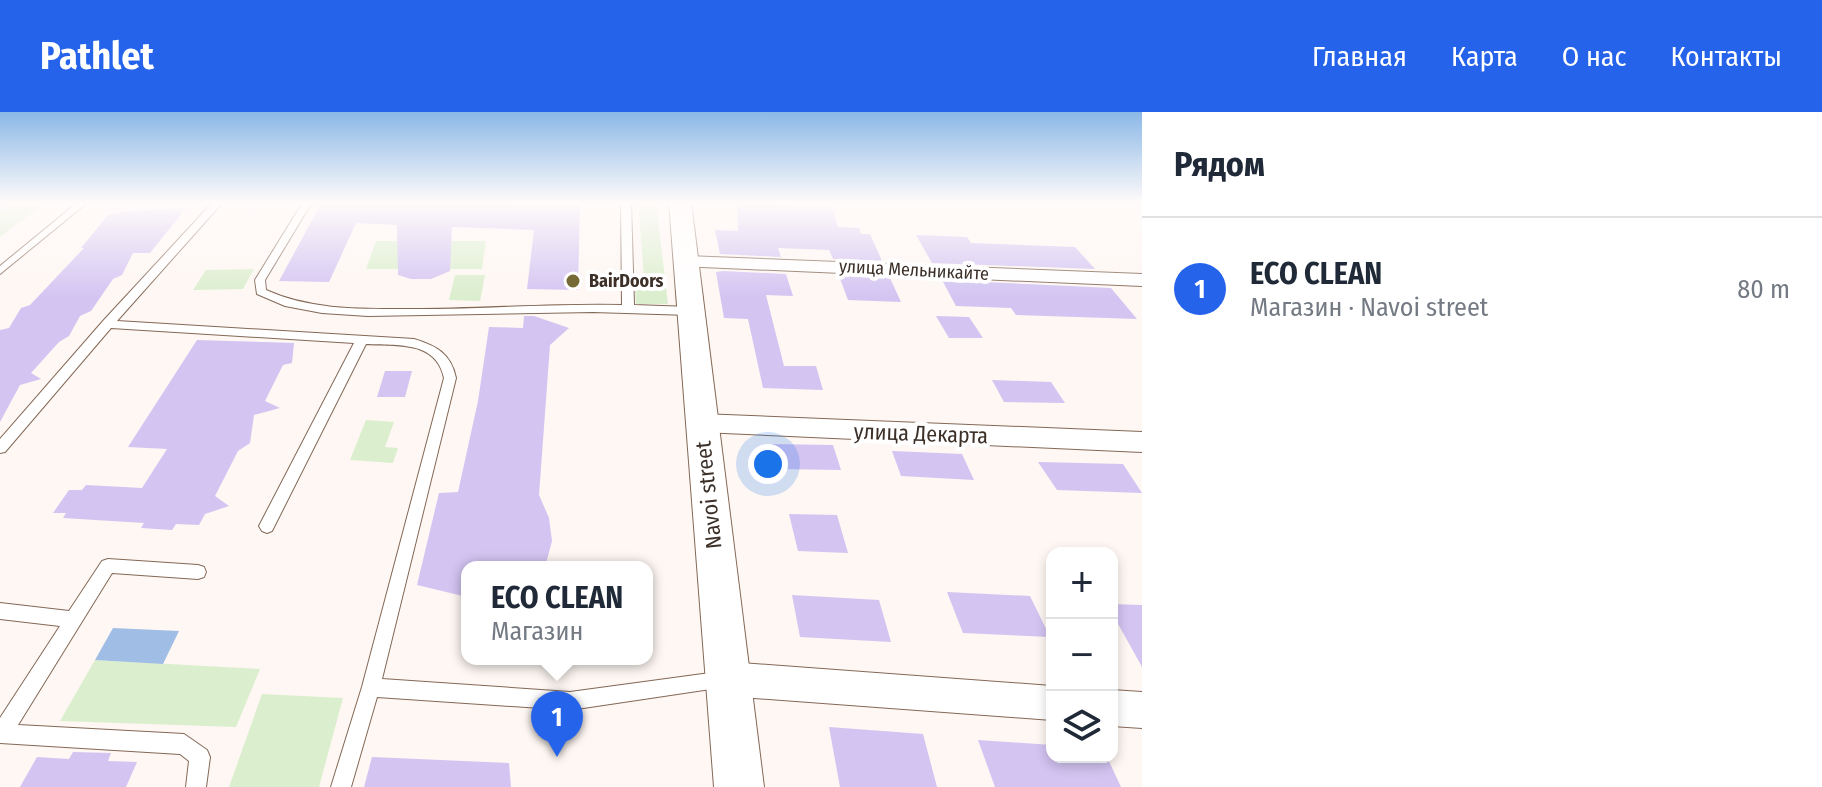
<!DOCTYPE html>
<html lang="ru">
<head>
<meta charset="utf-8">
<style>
  :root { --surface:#fff; --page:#f2f2f3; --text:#1f2937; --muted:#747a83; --line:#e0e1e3; --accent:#2563eb }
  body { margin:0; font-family:"Fira Sans Condensed",sans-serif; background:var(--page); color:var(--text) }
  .controls { position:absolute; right:24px; bottom:24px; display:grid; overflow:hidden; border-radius:16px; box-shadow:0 4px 12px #0003 }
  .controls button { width:72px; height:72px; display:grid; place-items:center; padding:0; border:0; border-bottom:2px solid var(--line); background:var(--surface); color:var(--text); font:40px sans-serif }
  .you { position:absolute; left:768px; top:352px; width:28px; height:28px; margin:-20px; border:6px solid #fff; border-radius:50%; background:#1a73e8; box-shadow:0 0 0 12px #1a73e833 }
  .badge { display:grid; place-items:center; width:52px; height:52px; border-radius:50%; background:var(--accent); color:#fff; font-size:26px; font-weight:700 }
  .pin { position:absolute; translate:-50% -66px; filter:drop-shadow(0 2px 4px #0008) }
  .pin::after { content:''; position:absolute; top:42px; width:28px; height:24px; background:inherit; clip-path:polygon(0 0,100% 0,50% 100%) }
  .popup { position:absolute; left:461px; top:449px; width:192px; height:104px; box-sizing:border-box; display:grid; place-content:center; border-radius:16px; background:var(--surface); filter:drop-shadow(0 2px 6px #0005); font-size:26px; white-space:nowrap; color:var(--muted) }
  .popup b { font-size:30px; color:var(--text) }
  .popup::after { content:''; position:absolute; left:50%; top:100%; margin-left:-16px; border:16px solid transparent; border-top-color:var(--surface) }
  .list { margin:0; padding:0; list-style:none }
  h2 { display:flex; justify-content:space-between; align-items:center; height:104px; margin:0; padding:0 32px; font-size:34px }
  h2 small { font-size:26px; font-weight:400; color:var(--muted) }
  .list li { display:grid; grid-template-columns:52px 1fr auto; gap:24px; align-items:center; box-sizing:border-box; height:144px; padding:0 32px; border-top:2px solid var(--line) }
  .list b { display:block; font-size:30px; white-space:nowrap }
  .list p { margin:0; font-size:26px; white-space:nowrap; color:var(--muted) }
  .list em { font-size:26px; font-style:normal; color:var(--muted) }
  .icon { flex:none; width:44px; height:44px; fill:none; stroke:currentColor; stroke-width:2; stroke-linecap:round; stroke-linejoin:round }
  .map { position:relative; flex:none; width:1142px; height:675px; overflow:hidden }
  header { display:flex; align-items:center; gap:48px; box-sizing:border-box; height:112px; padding:0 40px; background:var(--accent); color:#fff }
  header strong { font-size:38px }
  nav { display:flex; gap:44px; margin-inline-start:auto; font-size:28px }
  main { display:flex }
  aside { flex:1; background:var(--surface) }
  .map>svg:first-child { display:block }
  .green { fill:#dbeecd }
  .water { fill:#9fbde5 }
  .building { fill:#d3c4f2 }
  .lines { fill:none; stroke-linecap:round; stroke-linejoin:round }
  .service-casing { stroke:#836856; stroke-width:2 }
  .minor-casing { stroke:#836856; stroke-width:2 }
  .tertiary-casing { stroke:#836856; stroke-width:2 }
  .service { fill:#fff; fill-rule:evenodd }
  .minor { fill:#fff; fill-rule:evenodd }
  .tertiary { fill:#fff; fill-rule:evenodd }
  .poi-dot { fill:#756936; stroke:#fff; stroke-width:3 }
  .labels { text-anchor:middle; stroke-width:8; stroke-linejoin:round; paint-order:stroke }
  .far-street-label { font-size:18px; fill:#3c3028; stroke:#fff }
  .far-poi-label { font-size:18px; font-weight:bold; fill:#3c3028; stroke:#fff; text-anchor:start }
  .street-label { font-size:22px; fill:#3c3028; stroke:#fff }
</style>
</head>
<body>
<header>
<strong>Pathlet</strong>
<nav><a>Главная</a><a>Карта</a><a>О нас</a><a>Контакты</a></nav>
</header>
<main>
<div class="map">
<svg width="1142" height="675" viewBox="0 0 1142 675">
  <rect width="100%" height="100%" fill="#fef7f3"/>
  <path class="green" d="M 10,90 L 47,90 L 0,125 L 0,101 Z
    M 638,90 L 656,90 L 668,192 L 636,192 L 635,178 L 645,178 Z
    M 376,129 L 410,129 L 402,157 L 366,157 Z
    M 448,129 L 486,129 L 482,157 L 442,157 Z
    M 254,157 L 243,177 L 193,178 L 206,158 Z
    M 455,163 L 485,163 L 480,189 L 449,188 Z
    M 366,308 L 394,310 L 385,335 L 398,336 L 393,351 L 350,348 Z
    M 95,548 L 260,557 L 236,615 L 60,609 Z
    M 262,582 L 343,586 L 319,675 L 229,675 Z"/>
  <path class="water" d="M 113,516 L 179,519 L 163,552 L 95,548 Z"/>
  <path class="building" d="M 322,90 L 580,93 L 578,178 L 527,177 L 534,118 L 452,115 L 450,159 L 431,167 L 411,167 L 398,163 L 397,113 L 356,111 L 329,170 L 279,169 Z
    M 737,90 L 832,96 L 838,115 L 859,116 L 861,122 L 870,122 L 882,149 L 833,147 L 829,138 L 778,136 L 781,145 L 720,142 L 715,118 L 738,119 Z
    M 186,96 L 150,141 L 133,141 L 122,163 L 113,167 L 91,199 L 80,204 L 69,224 L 59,230 L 31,261 L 41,267 L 20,273 L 0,310 L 0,218 L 9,216 L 21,196 L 30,193 L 84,136 L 81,136 L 108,103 L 128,99 Z
    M 916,123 L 967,125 L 971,131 L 1075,135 L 1095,157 L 932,151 Z
    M 723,159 L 786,162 L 793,184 L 766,183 L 784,254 L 816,254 L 823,278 L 763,276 L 748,207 L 724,206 L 716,160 Z
    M 839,164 L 890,166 L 901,190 L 848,188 Z
    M 942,168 L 1111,176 L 1137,207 L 1016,203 L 1011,196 L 956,194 Z
    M 524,204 L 534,204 L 569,216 L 550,233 L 539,383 L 549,406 L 552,429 L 545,455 L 467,455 L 467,485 L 417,473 L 439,381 L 458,380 L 478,289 L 489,215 L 523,216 Z
    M 936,204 L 969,205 L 983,226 L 949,226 Z
    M 197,228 L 294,231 L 292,251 L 283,253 L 265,289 L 280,296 L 254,303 L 250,331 L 238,339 L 215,384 L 229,394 L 205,402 L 199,413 L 176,412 L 172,418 L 141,416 L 144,411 L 63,406 L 66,401 L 53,401 L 69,378 L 82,378 L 86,373 L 142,376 L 167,337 L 128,335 Z
    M 385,259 L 412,259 L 405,285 L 377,285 Z
    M 992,268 L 1051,270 L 1065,291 L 1004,290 Z
    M 771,332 L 833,333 L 841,358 L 777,357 Z
    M 892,339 L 962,342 L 974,368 L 901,364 Z
    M 1038,350 L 1123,352 L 1142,381 L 1057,378 Z
    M 789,402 L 837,403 L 848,441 L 798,439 Z
    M 947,480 L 1030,484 L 1050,525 L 963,521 Z
    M 792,483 L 879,488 L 891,530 L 800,525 Z
    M 1112,492 L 1142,493 L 1142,555 L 1112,501 Z
    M 829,615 L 923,622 L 937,675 L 840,675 Z
    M 978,628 L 1052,633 L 1052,645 L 1107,645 L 1121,675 L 995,675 Z
    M 73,640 L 111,641 L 108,649 L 137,650 L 126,675 L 20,675 L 37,645 L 69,647 Z
    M 372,645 L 509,651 L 511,675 L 364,675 Z"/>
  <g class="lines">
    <g class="service-casing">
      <path id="service" d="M 78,90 L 88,90 L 0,162 L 0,154 Z
        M 213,90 L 223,90 L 117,209 L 414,227 C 437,234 451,242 456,266 L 382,567 L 570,580 L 725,559 L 731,562 L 734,568 L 731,574 L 570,598 L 377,585 L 351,675 L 331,675 L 362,575 L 444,266 C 436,228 397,234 366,232 L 272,419 L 267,421 L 262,419 L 259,414 L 354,231 L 111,216 L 5,340 L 0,341 L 0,327 L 103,209 Z
        M 303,90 L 312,90 L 265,168 L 266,178 C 308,197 354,197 400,197 C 474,198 548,191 622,193 L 621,90 L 631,90 L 634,193 L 690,195 L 696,199 L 690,203 L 593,200 L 368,204 L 322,201 L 285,194 L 257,182 L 255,168 Z
        M 108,447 L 198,453 L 204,455 L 206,460 L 204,465 L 198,467 L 112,461 L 18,613 L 184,622 L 207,638 L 210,645 L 206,675 L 186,675 L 189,649 L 180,642 L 0,631 L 0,606 L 60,514 L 0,507 L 0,491 L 69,499 L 102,449 Z"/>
    </g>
    <g class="minor-casing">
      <path id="minor" d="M 686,144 L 1142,162 L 1142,174 L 679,154 L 676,150 Z
        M 701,302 L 1142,320 L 1142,340 L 701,320 L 692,318 L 688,311 L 692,304 Z
        M 728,550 L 1052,574 L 1052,608 L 728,584 L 716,579 L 711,567 L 716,555 Z
        M 1112,578 L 1142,580 L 1142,616 L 1112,614 Z"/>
    </g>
    <g class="tertiary-casing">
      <path id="tertiary" d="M 669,90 L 691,90 L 764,675 L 714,675 Z"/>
    </g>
    <use href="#service" class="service"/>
    <use href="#minor" class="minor"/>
    <use href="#tertiary" class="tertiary"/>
  </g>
  <linearGradient id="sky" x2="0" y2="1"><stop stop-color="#8bb8e7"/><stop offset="0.49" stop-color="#fffbfa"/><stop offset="1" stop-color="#fffbfa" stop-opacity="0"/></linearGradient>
  <rect width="1142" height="185" fill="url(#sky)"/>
  <circle class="poi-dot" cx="573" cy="169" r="8"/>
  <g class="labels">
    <g class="far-street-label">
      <text transform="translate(914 158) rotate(3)" y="6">улица Мельникайте</text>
    </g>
    <g class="far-poi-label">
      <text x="589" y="175">BairDoors</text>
    </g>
    <g class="street-label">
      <text transform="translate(921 321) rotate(2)" y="8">улица Декарта</text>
      <text transform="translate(708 383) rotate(-96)" y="8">Navoi street</text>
    </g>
  </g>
</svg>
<div class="controls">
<button>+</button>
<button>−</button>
<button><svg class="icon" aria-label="layers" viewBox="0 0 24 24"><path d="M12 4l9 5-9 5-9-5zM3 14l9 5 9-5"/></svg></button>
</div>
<div class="you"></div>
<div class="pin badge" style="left:557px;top:645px">1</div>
<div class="popup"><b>ECO CLEAN</b>Магазин</div>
</div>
<aside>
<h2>Рядом<small></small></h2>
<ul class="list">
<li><span class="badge">1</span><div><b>ECO CLEAN</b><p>Магазин · Navoi street</p></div><em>80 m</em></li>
</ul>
</aside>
</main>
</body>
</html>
